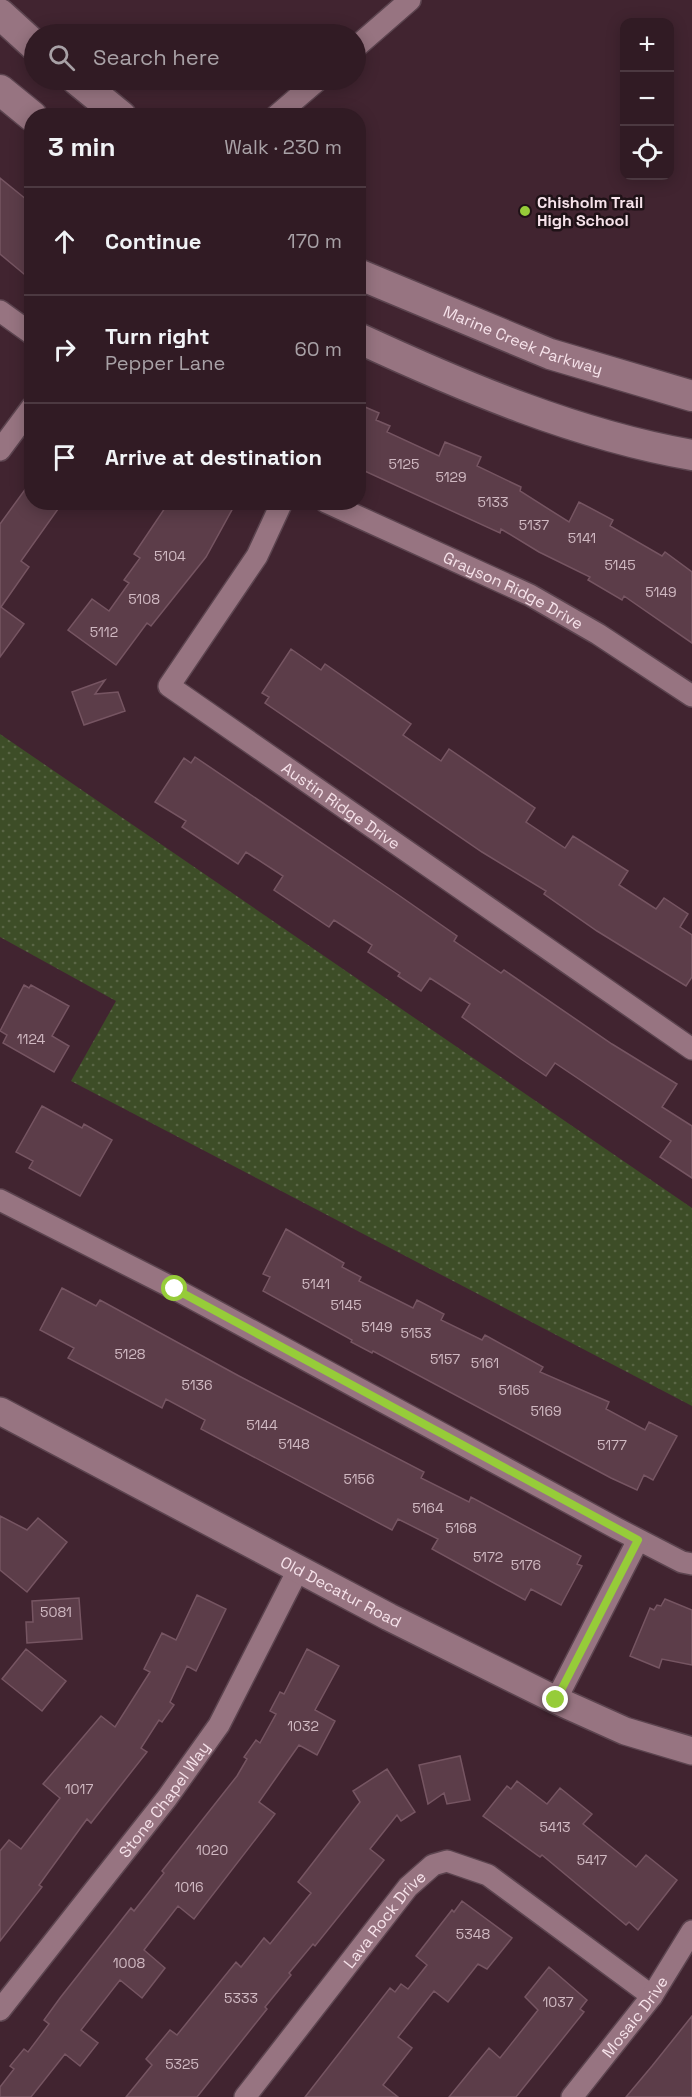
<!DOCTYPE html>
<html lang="en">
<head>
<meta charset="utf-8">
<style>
  :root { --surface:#311b24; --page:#3d2831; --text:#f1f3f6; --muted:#a8a1a6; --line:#4c3941 }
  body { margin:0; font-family:"Space Grotesk",sans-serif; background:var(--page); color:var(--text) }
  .controls { position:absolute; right:18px; top:18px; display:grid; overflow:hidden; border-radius:12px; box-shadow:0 3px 15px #0003 }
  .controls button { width:54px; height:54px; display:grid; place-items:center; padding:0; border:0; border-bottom:2px solid var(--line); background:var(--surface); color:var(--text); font:30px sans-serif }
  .stop { position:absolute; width:18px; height:18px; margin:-14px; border:4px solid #96cc39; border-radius:50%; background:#fff }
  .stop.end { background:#96cc39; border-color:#fff; box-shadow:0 2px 6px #0008 }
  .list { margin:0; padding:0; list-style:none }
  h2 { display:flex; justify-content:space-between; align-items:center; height:78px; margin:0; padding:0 24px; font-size:26px }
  h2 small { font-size:20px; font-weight:400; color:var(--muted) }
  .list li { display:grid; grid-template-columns:39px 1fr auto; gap:18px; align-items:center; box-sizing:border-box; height:108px; padding:0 24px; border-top:2px solid var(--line) }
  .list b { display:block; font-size:22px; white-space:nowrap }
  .list p { margin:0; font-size:20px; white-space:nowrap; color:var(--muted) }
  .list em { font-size:20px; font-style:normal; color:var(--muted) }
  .icon { flex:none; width:33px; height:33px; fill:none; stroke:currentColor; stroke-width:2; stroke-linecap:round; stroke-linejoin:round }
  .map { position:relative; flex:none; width:692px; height:2097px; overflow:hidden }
  .search { position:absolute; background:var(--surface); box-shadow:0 3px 15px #0003; left:24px; top:24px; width:342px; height:66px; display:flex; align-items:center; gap:15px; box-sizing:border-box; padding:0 21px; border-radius:33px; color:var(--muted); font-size:22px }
  .panel { position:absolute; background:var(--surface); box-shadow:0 3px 15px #0003; left:24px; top:108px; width:342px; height:402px; border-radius:24px }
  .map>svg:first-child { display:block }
  .grass { fill:url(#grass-dots) }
  .building { fill:#5c3d49; stroke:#765562; stroke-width:1.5 }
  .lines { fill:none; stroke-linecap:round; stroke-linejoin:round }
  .minor-casing { stroke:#5c444f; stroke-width:24 }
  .tertiary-casing { stroke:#5c444f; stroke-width:30 }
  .secondary-casing { stroke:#5c444f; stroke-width:33 }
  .minor { stroke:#977481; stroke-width:21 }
  .tertiary { stroke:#977481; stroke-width:27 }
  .secondary { stroke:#977481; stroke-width:30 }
  .route { stroke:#96cc39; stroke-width:8 }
  .poi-dot { fill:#96cc39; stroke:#1f1217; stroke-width:2 }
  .labels { text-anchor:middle; stroke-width:5; stroke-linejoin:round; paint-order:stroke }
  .number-label { font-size:14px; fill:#d0b9c2 }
  .poi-label { font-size:16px; font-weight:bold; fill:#f6e2ea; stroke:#1f1217; text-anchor:start }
  .street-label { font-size:16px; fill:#f6e2ea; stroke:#1f1217 }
</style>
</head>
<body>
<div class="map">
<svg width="692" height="2097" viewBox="0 0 692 2097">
  <defs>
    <pattern id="grass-dots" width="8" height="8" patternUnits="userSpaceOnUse" patternTransform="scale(1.5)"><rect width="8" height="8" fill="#3d4d27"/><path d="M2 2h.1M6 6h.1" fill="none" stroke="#5a6646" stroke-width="1.8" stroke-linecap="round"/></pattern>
  </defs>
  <rect width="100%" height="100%" fill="#412430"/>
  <path class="grass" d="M 0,734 L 692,1208 L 692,1406 L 71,1081 L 116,1001 L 0,937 Z"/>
  <path class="building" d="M 0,178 L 32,204 L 32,264 L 24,274 L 0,254 Z
    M 358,404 L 379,413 L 376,420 L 390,426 L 387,432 L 439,456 L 445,442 L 481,457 L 477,466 L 521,487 L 520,491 L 569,522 L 579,502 L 613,520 L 610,526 L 662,556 L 665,552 L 692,572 L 692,643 L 624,596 L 622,600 L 588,580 L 590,577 L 539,552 L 501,529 L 500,533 L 358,468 Z
    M 32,480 L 32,502 L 63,502 L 21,561 L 29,567 L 1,607 L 24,624 L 0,657 L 0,524 Z
    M 169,502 L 224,502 L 233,508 L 206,557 L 151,626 L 147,623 L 116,665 L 68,630 L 92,599 L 109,611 L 129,583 L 124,580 L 140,558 L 134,554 Z
    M 291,649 L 321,670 L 325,664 L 411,724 L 403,735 L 441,761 L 449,749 L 535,808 L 526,822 L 565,848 L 573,836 L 628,871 L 619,885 L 656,909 L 664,898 L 688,914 L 680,927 L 692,935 L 692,977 L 686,986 L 597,931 L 544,894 L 546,891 L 482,852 L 265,703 L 269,697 L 262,693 Z
    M 105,680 L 95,694 L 118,692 L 125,711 L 84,725 L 72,692 Z
    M 195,757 L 397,894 L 457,936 L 454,941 L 501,973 L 504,970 L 612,1044 L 677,1084 L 662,1107 L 692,1126 L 692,1178 L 660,1157 L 671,1141 L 555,1063 L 546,1076 L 521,1059 L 462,1017 L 470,1004 L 430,978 L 421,991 L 398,976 L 400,973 L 368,952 L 372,945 L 334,920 L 329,927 L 274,890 L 283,876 L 246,852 L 238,864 L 182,827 L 186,821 L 155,802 L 184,758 L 191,763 Z
    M 24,985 L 29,988 L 31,985 L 69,1006 L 52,1036 L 69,1046 L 54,1072 L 3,1043 L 7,1035 L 0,1031 Z
    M 42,1106 L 82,1128 L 84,1124 L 112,1140 L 80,1196 L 29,1168 L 33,1161 L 16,1152 Z
    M 286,1229 L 344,1263 L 342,1267 L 361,1277 L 359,1281 L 413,1308 L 417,1300 L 444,1314 L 441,1320 L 482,1340 L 485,1335 L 543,1367 L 540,1372 L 609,1402 L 606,1409 L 645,1430 L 649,1422 L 677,1436 L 653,1480 L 644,1475 L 637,1490 L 611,1478 L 373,1351 L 372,1353 L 351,1342 L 352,1340 L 263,1291 L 270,1277 L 263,1274 Z
    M 62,1288 L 96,1306 L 100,1300 L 239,1376 L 424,1472 L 421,1478 L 469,1502 L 471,1497 L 581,1556 L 577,1564 L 582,1566 L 561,1605 L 531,1589 L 525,1600 L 432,1549 L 438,1539 L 398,1519 L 392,1530 L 201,1429 L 205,1420 L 166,1399 L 162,1408 L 68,1358 L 74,1348 L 40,1330 Z
    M 0,1516 L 27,1530 L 38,1518 L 67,1542 L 27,1592 L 0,1570 Z
    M 197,1595 L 226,1609 L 196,1671 L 187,1666 L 170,1702 L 174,1705 L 162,1722 L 159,1720 L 141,1748 L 147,1752 L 91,1823 L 87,1819 L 39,1885 L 42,1887 L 0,1941 L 0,1851 L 9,1840 L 21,1849 L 60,1798 L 43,1784 L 101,1716 L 115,1727 L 150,1672 L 144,1669 L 162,1633 L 176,1640 Z
    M 79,1598 L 82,1639 L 27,1643 L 26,1622 L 33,1622 L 32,1601 Z
    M 665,1599 L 692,1610 L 692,1665 L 662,1659 L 659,1668 L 630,1656 L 650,1608 L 654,1610 L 657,1605 L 661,1606 Z
    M 26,1649 L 66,1681 L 42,1711 L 2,1679 Z
    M 307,1649 L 339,1666 L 315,1710 L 335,1721 L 317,1755 L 299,1745 L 259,1802 L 275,1814 L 194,1919 L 178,1906 L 144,1950 L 165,1968 L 142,1998 L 120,1980 L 81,2030 L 98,2043 L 80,2066 L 65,2054 L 31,2097 L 0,2097 L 0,2087 L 14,2069 L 10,2066 L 24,2049 L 28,2052 L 49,2024 L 44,2020 L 60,1998 L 131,1908 L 134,1911 L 164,1873 L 162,1871 L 237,1776 L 247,1759 L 244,1757 L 256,1740 L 260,1743 L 276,1714 L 270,1711 L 280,1692 L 284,1694 Z
    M 460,1756 L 470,1800 L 447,1804 L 444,1793 L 428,1804 L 419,1765 Z
    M 387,1769 L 415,1812 L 401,1821 L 397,1815 L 370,1849 L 384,1860 L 315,1946 L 313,1944 L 289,1973 L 291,1975 L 265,2007 L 267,2009 L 197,2097 L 126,2097 L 152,2065 L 146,2059 L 170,2030 L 177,2035 L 236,1962 L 241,1967 L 264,1938 L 270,1944 L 311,1893 L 298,1882 L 360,1802 L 353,1791 Z
    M 517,1781 L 547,1804 L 560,1788 L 592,1814 L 583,1824 L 636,1867 L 646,1855 L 677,1880 L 638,1930 L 629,1922 L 626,1925 L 542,1855 L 540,1857 L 483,1816 L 507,1786 L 511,1789 Z
    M 462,1901 L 512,1938 L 487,1969 L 478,1964 L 448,2002 L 434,1991 L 398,2037 L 412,2048 L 383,2085 L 398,2097 L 305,2097 L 390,1988 L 395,1992 L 401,1984 L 408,1989 L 427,1965 L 416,1956 L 452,1910 L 454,1912 Z
    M 549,1967 L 587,2000 L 580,2009 L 584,2012 L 516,2097 L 449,2097 L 489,2048 L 500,2058 L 538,2010 L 525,1997 Z
    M 692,2016 L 692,2097 L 626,2097 L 652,2066 Z"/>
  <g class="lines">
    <g class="minor-casing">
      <g id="minor">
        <path d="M 356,47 L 410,0"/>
        <path d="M 276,116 L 318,80"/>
        <path d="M 0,311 L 32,334"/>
        <path d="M 0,450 L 32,407"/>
        <path id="s1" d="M 282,502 L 257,556 L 169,686 L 692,1049"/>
        <path id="s2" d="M 326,502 L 530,595 L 598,634 L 692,696"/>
        <path d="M 0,1200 L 175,1289 L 616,1528 L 682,1562 L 692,1564"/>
        <path d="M 556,1700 L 638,1540"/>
        <path id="s3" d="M 0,2010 L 167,1798 L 219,1725 L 299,1568"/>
        <path id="s4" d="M 245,2097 L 408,1887 L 433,1865 L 447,1861 L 488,1875 L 652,1996"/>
        <path id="s5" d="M 572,2097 L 652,1996 L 692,1931"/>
      </g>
    </g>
    <g class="tertiary-casing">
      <g id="tertiary">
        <path id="s6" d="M 0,1411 L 389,1617 L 556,1700 L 625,1731 L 692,1751"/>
      </g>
    </g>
    <g class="secondary-casing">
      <g id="secondary">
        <path d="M 0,14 L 34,45"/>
        <path d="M 77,80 L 121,116"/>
        <path d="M 0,90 L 32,116"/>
        <path id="s7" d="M 358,274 L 550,354 L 692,396"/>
        <path d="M 358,338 C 464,387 577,435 692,455"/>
      </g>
    </g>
    <use href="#minor" class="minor"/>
    <use href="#tertiary" class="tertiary"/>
    <use href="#secondary" class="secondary"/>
  </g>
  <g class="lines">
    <path class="route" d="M 175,1289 L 638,1540 L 556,1700"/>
  </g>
  <circle class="poi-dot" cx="525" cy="211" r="6"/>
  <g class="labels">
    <g class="number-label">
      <text x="404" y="469">5125</text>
      <text x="451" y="482">5129</text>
      <text x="493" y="507">5133</text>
      <text x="534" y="530">5137</text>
      <text x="582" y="543">5141</text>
      <text x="170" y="561">5104</text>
      <text x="620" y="570">5145</text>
      <text x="661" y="597">5149</text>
      <text x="144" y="604">5108</text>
      <text x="104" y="637">5112</text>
      <text x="31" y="1044">1124</text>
      <text x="316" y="1289">5141</text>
      <text x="346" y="1310">5145</text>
      <text x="377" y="1332">5149</text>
      <text x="416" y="1338">5153</text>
      <text x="130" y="1359">5128</text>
      <text x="445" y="1364">5157</text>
      <text x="485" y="1368">5161</text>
      <text x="197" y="1390">5136</text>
      <text x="514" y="1395">5165</text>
      <text x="546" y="1416">5169</text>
      <text x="262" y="1430">5144</text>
      <text x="294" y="1449">5148</text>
      <text x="612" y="1450">5177</text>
      <text x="359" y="1484">5156</text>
      <text x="428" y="1513">5164</text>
      <text x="461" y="1533">5168</text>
      <text x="488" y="1562">5172</text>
      <text x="526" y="1570">5176</text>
      <text x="56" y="1617">5081</text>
      <text x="303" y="1731">1032</text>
      <text x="79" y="1794">1017</text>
      <text x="555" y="1832">5413</text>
      <text x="212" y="1855">1020</text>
      <text x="592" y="1865">5417</text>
      <text x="189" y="1892">1016</text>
      <text x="473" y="1939">5348</text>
      <text x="129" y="1968">1008</text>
      <text x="241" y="2003">5333</text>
      <text x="558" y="2007">1037</text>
      <text x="182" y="2069">5325</text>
    </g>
    <g class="poi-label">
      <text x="537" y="208">Chisholm Trail<tspan x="537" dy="18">High School</tspan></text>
    </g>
    <g class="street-label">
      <text dy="6" stroke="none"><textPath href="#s7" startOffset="178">Marine Creek Parkway</textPath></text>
      <text dy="6" stroke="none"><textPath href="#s2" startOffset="207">Grayson Ridge Drive</textPath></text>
      <text dy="6" stroke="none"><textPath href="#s1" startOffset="426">Austin Ridge Drive</textPath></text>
      <text dy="6" stroke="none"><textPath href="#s6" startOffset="386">Old Decatur Road</textPath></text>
      <text dy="6" stroke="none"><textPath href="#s3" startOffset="267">Stone Chapel Way</textPath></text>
      <text dy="6" stroke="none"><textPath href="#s4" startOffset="226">Lava Rock Drive</textPath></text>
      <text dy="6" stroke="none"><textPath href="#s5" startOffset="102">Mosaic Drive</textPath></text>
    </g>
  </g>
</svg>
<div class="controls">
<button>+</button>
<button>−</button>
<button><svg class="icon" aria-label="locate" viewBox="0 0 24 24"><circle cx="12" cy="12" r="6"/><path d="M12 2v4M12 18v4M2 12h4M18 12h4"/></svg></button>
</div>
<div class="stop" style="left:175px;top:1289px"></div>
<div class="stop end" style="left:556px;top:1700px"></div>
<div class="search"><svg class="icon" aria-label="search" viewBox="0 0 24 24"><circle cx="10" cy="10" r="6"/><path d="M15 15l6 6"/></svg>Search here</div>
<section class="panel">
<h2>3 min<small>Walk · 230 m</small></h2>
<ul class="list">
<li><svg class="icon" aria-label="ahead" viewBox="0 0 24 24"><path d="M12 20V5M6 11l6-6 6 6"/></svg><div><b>Continue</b></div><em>170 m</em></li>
<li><svg class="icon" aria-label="right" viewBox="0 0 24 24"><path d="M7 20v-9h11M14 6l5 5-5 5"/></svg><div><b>Turn right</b><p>Pepper Lane</p></div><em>60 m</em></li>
<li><svg class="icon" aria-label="arrive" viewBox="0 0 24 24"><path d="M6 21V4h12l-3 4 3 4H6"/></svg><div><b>Arrive at destination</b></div></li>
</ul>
</section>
</div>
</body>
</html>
